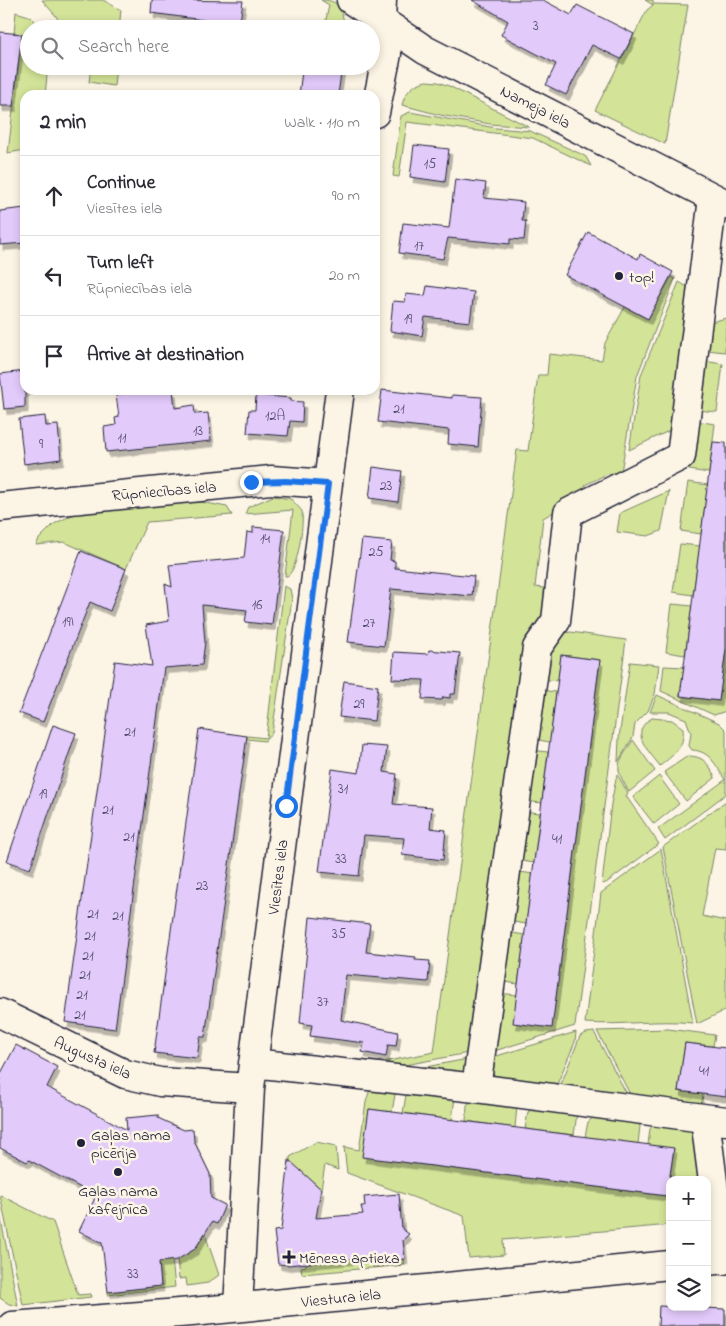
<!DOCTYPE html>
<html lang="en">
<head>
<meta charset="utf-8">
<style>
  :root { --surface:#fff; --page:#f2f2f3; --text:#2b2b33; --muted:#7c7c81; --line:#e1e1e2 }
  body { margin:0; font-family:"Indie Flower",sans-serif; background:var(--page); color:var(--text) }
  .controls { position:absolute; right:15px; bottom:15px; display:grid; overflow:hidden; border-radius:10px; box-shadow:0 2px 8px #0003 }
  .controls button { width:45px; height:45px; display:grid; place-items:center; padding:0; border:0; border-bottom:1px solid var(--line); background:var(--surface); color:var(--text); font:25px sans-serif }
  .stop { position:absolute; width:15px; height:15px; margin:-11px; border:4px solid #1a73e8; border-radius:50%; background:#fff }
  .stop.end { background:#1a73e8; border-color:#fff; box-shadow:0 1px 5px #0008 }
  .list { margin:0; padding:0; list-style:none }
  h2 { display:flex; justify-content:space-between; align-items:center; height:65px; margin:0; padding:0 20px; font-size:21px }
  h2 small { font-size:16px; font-weight:400; color:var(--muted) }
  .list li { display:grid; grid-template-columns:32px 1fr auto; gap:15px; align-items:center; box-sizing:border-box; height:80px; padding:0 20px; border-top:1px solid var(--line) }
  .list b { display:block; font-size:19px; white-space:nowrap }
  .list p { margin:0; font-size:16px; white-space:nowrap; color:var(--muted) }
  .list em { font-size:16px; font-style:normal; color:var(--muted) }
  .icon { flex:none; width:28px; height:28px; fill:none; stroke:currentColor; stroke-width:2; stroke-linecap:round; stroke-linejoin:round }
  .map { position:relative; flex:none; width:726px; height:1326px; overflow:hidden }
  .search { position:absolute; background:var(--surface); box-shadow:0 2px 8px #0003; left:20px; top:20px; width:360px; height:55px; display:flex; align-items:center; gap:12px; box-sizing:border-box; padding:0 18px; border-radius:28px; color:var(--muted); font-size:19px }
  .panel { position:absolute; background:var(--surface); box-shadow:0 2px 8px #0003; left:20px; top:90px; width:360px; height:305px; border-radius:15px }
  .map>svg:first-child { display:block }
  .green { fill:#d3e498; stroke:#7a836a }
  .building { fill:#e2cafa; stroke:#22223b; filter:url(#shadow) }
  .lines { fill:none; stroke-linecap:round; stroke-linejoin:round }
  .minor-casing { stroke:#22223b; stroke-width:31 }
  .tertiary-casing { stroke:#22223b; stroke-width:31 }
  .minor { stroke:#fcf5e5; stroke-width:28 }
  .tertiary { stroke:#fcf5e5; stroke-width:28 }
  .route { stroke:#1a73e8; stroke-width:6 }
  .poi-dot { fill:#22223b; stroke:#fcf5e5; stroke-width:2 }
  .labels { text-anchor:middle; stroke-width:5; stroke-linejoin:round; paint-order:stroke }
  .number-label { font-size:14px; fill:#524c6b }
  .street-label { font-size:16px; fill:#22223b; stroke:#fcf5e5 }
  .poi-label { font-size:16px; fill:#22223b; stroke:#fcf5e5; text-anchor:start }
</style>
</head>
<body>
<div class="map">
<svg width="726" height="1326" viewBox="0 0 726 1326">
  <defs>
    <filter id="shadow"><feDropShadow dx="3" dy="5.5" stdDeviation="0" flood-color="#0004"/></filter>
  </defs>
  <rect width="100%" height="100%" fill="#fcf5e5"/>
  <filter id="ink" filterUnits="userSpaceOnUse"><feTurbulence type="fractalNoise" baseFrequency=".02" numOctaves="2"/><feDisplacementMap in="SourceGraphic" scale="10" xChannelSelector="R" yChannelSelector="G"/><feConvolveMatrix kernelMatrix="1 2 1 2 8 2 1 2 1" color-interpolation-filters="sRGB"/></filter>
  <g filter="url(#ink)">
    <path class="green" d="M 42,0 L 103,0 L 121,10 L 119,29 L 63,29 L 56,16 Z
      M 321,0 C 344,0 339,12 347,29 L 324,29 L 329,5 Z
      M 645,0 L 653,0 L 653,4 L 688,5 L 665,144 L 595,110 L 647,10 L 653,5 Z
      M 16,12 L 29,16 L 42,29 L 29,29 L 29,66 L 48,66 L 45,95 L 25,95 L 25,150 L 8,153 L 22,34 L 14,33 Z
      M 91,66 L 116,66 L 114,86 L 89,82 Z
      M 426,81 L 438,82 L 449,86 L 529,127 L 490,124 L 440,115 L 402,105 C 405,92 413,84 426,81 Z
      M 410,112 L 496,128 L 530,131 L 581,154 L 586,157 L 591,166 L 533,138 L 407,122 L 399,177 L 393,176 L 401,116 Z
      M 671,277 L 675,279 L 637,376 L 620,478 L 613,481 L 609,473 L 585,485 L 588,490 L 565,506 L 543,518 L 535,587 L 553,589 L 468,1053 L 400,1066 L 281,1053 L 383,1062 L 434,1052 L 517,450 L 528,451 L 538,375 L 547,375 L 549,354 L 602,360 L 605,343 L 625,307 L 648,319 Z
      M 679,282 L 689,288 L 677,427 L 629,450 L 641,375 Z
      M 726,318 L 725,352 L 707,350 L 711,322 Z
      M 703,361 L 723,364 L 717,412 L 697,410 Z
      M 696,421 L 715,424 L 709,473 L 689,470 Z
      M 688,482 L 708,485 L 701,534 L 681,531 Z
      M 669,491 L 661,531 L 648,536 L 617,532 L 620,513 Z
      M 273,496 L 291,499 L 302,511 C 304,523 298,571 287,576 L 285,576 L 293,510 L 245,514 L 248,507 Z
      M 182,502 L 201,502 L 227,507 L 232,515 L 147,522 L 126,569 L 64,542 L 36,545 L 39,539 L 54,524 L 76,513 Z
      M 680,544 L 700,546 L 693,595 L 673,592 Z
      M 284,586 L 290,589 L 292,599 L 272,733 L 265,741 L 247,739 L 247,736 L 266,738 Z
      M 672,604 L 692,606 L 685,655 L 666,652 Z
      M 571,632 L 626,640 L 575,1026 L 491,1052 L 498,993 L 517,995 L 552,1027 L 600,660 L 561,655 L 558,681 L 539,679 L 543,657 L 564,633 Z
      M 726,649 L 726,711 L 714,715 L 661,691 L 664,666 L 684,667 L 680,696 L 719,701 Z
      M 630,662 L 659,665 L 655,694 L 648,711 L 635,724 L 633,737 L 618,762 L 619,738 Z
      M 538,690 L 556,692 L 550,742 L 532,739 Z
      M 657,695 L 719,723 L 726,730 L 726,794 L 665,840 L 658,829 L 725,780 C 716,765 710,751 692,750 L 689,746 L 691,733 L 686,719 L 669,712 L 650,712 Z
      M 652,718 L 672,720 L 683,728 C 685,748 674,754 660,766 C 648,750 628,732 652,718 Z
      M 633,740 L 655,771 L 629,792 C 613,764 617,766 633,740 Z
      M 530,750 L 548,752 L 542,803 L 524,801 Z
      M 688,756 C 704,756 709,764 715,778 L 686,801 L 664,772 Z
      M 617,774 L 628,793 L 626,796 L 659,844 L 606,883 L 602,884 L 611,804 Z
      M 659,776 L 679,804 L 654,824 L 633,797 Z
      M 726,801 L 726,849 L 715,848 L 702,916 L 726,921 L 726,1010 L 697,1024 L 663,847 Z
      M 522,811 L 540,813 L 534,863 L 516,860 Z
      M 661,849 L 693,1023 C 657,1019 621,1026 585,1023 L 601,893 Z
      M 514,871 L 533,874 L 526,924 L 508,921 Z
      M 506,932 L 525,935 L 518,984 L 499,981 Z
      M 668,1029 L 715,1035 L 713,1046 L 685,1043 L 678,1091 L 703,1094 L 701,1109 L 633,1100 L 597,1031 Z
      M 576,1032 L 575,1042 L 555,1089 L 496,1080 L 491,1070 L 490,1058 Z
      M 594,1032 L 630,1100 L 560,1087 L 580,1036 L 586,1033 Z
      M 468,1059 L 466,1077 L 409,1070 Z
      M 370,1089 L 396,1089 L 392,1112 L 369,1109 L 363,1157 L 667,1196 L 674,1149 L 648,1145 L 650,1129 L 655,1123 C 668,1125 686,1124 695,1134 L 705,1180 L 670,1180 L 670,1225 L 503,1240 L 504,1255 L 469,1258 L 464,1216 L 347,1173 L 344,1147 L 359,1150 L 366,1102 Z
      M 411,1091 L 455,1097 L 452,1120 L 403,1113 L 406,1095 Z
      M 471,1101 L 517,1105 L 515,1128 L 466,1121 L 467,1105 Z
      M 535,1107 L 577,1113 L 574,1135 L 525,1129 L 528,1112 Z
      M 594,1117 L 635,1121 L 640,1126 L 638,1144 L 585,1137 L 588,1122 Z
      M 316,1142 L 336,1146 L 338,1170 L 325,1165 L 321,1189 L 296,1167 L 290,1164 L 290,1157 Z
      M 0,1195 L 53,1222 L 78,1295 L 90,1294 L 91,1297 L 23,1305 Z
      M 0,1215 L 18,1306 L 9,1304 L 0,1298 Z
      M 205,1234 L 219,1275 L 208,1283 L 187,1286 L 186,1278 L 179,1279 L 177,1258 L 195,1249 Z
      M 158,1254 L 172,1259 L 175,1287 L 108,1295 L 108,1292 L 161,1286 Z
      M 370,1257 L 370,1262 L 403,1259 L 405,1265 L 302,1274 L 301,1267 L 306,1266 L 306,1263 Z"/>
    <path class="building" d="M 152,0 L 243,1 L 239,29 L 210,29 L 211,21 L 151,13 Z
      M 472,0 L 543,0 L 571,15 L 577,5 L 634,34 L 621,59 L 592,45 L 566,95 L 546,85 L 556,64 L 501,35 L 508,21 Z
      M 0,32 L 22,34 L 13,106 L 0,106 Z
      M 311,66 L 342,66 L 338,95 L 299,95 L 302,71 L 310,72 Z
      M 414,145 L 449,149 L 445,182 L 410,177 Z
      M 455,179 L 486,183 L 484,198 L 524,202 L 522,221 L 526,221 L 524,240 L 510,239 L 510,244 L 448,238 L 443,259 L 399,253 L 403,223 L 449,228 Z
      M 25,208 L 25,243 L 0,245 L 0,211 Z
      M 588,232 L 638,259 L 640,254 L 673,272 L 648,319 L 565,275 Z
      M 427,286 L 474,292 L 470,322 L 425,317 L 422,336 L 390,331 L 393,301 L 405,302 L 406,294 L 425,296 Z
      M 25,371 L 25,407 L 4,409 L 0,374 Z
      M 145,390 L 173,390 L 175,408 L 194,405 L 195,414 L 208,413 L 211,441 L 106,452 L 104,427 L 116,425 L 115,418 L 119,417 L 116,395 Z
      M 382,390 L 452,398 L 452,395 L 482,397 L 478,447 L 448,444 L 449,430 L 378,422 Z
      M 256,395 L 291,398 L 291,401 L 303,402 L 302,422 L 290,421 L 288,436 L 247,433 L 249,410 L 255,410 Z
      M 45,416 L 46,426 L 58,425 L 61,459 L 24,464 L 19,419 Z
      M 713,442 L 726,443 L 726,649 L 719,701 L 680,696 Z
      M 373,467 L 402,471 L 398,502 L 369,498 Z
      M 253,527 L 284,530 L 272,625 L 245,622 L 247,610 L 202,605 L 205,642 L 202,665 L 164,668 L 115,1029 L 65,1022 L 115,661 L 152,666 L 146,625 L 169,621 L 165,584 L 172,587 L 169,565 L 244,558 L 247,532 L 253,533 Z
      M 362,539 L 392,542 L 390,560 L 395,561 L 395,568 L 474,576 L 472,596 L 391,589 L 384,646 L 348,642 Z
      M 81,551 L 126,569 L 110,611 L 90,602 L 43,722 L 19,713 Z
      M 429,650 L 460,653 L 455,694 L 450,694 L 450,698 L 443,697 L 442,700 L 422,699 L 424,680 L 392,679 L 394,652 L 428,654 Z
      M 561,655 L 600,660 L 552,1028 L 513,1023 Z
      M 344,681 L 378,686 L 374,721 L 339,717 Z
      M 53,725 L 76,733 L 30,869 L 7,861 Z
      M 199,729 L 247,736 L 205,1037 L 200,1037 L 197,1058 L 154,1053 Z
      M 362,745 L 387,747 L 384,772 L 397,774 L 393,804 L 432,807 L 430,828 L 446,830 L 443,860 L 402,855 L 404,838 L 364,835 L 359,876 L 319,872 L 332,769 L 359,773 Z
      M 310,917 L 370,924 L 366,952 L 416,957 L 415,960 L 430,961 L 428,982 L 346,975 L 341,1020 L 398,1032 L 396,1046 L 388,1045 L 386,1057 L 362,1052 L 364,1043 L 310,1036 L 312,1025 L 300,1023 Z
      M 685,1043 L 726,1048 L 726,1097 L 678,1091 Z
      M 16,1045 L 57,1067 L 47,1087 L 127,1130 L 126,1118 L 158,1115 L 158,1118 L 184,1130 L 193,1129 L 194,1141 L 210,1174 L 211,1198 L 225,1205 L 217,1224 L 212,1222 L 195,1249 L 177,1260 L 159,1262 L 161,1286 L 108,1292 L 102,1243 L 79,1231 L 96,1196 L 29,1160 L 27,1162 L 0,1148 L 0,1075 Z
      M 369,1109 L 674,1148 L 667,1196 L 362,1157 Z
      M 289,1160 L 321,1189 L 316,1218 L 363,1214 L 361,1206 L 365,1206 L 364,1197 L 399,1194 L 402,1229 L 409,1234 L 403,1240 L 405,1259 L 370,1262 L 370,1257 L 288,1265 L 278,1264 L 274,1231 L 281,1230 Z
      M 659,1306 L 725,1309 L 725,1326 L 658,1326 Z"/>
    <g class="lines">
      <g class="minor-casing">
        <path id="minor" d="M 375,113 L 387,54 L 381,21 L 382,0
          M 0,507 L 271,480 L 328,484
          M 0,1013 L 125,1074 L 160,1082 L 250,1088
          M 253,1063 L 476,1088 L 726,1121
          M 476,1088 L 537,648 L 556,621 L 568,513 L 681,456 L 713,198
          M 705,1119 L 723,1260
          M 238,1307 L 250,1088 L 340,390"/>
      </g>
      <g class="tertiary-casing">
        <path id="tertiary" d="M 351,0 L 425,50 L 726,204
          M 707,1261 L 726,1259
          M 12,1326 L 192,1312 L 670,1265"/>
      </g>
      <use href="#minor" class="minor"/>
      <use href="#tertiary" class="tertiary"/>
    </g>
  </g>
  <g class="lines" filter="url(#ink)">
    <path class="route" d="M 251,482 L 286,481 L 328,484 L 286,806"/>
  </g>
  <g class="poi-dot">
    <circle cx="619" cy="276" r="5"/>
    <circle cx="81" cy="1143" r="5"/>
    <circle cx="118" cy="1172" r="5"/>
    <path d="M286.5 1249.5h5v5h5v5h-5v5h-5v-5h-5v-5h5z"/>
  </g>
  <g class="labels">
    <g class="number-label">
      <text x="536" y="30">3</text>
      <text x="430" y="168">15</text>
      <text x="419" y="250">17</text>
      <text x="408" y="323">19</text>
      <text x="399" y="413">21</text>
      <text x="275" y="420">12A</text>
      <text x="198" y="435">13</text>
      <text x="122" y="442">11</text>
      <text x="41" y="448">9</text>
      <text x="386" y="490">23</text>
      <text x="265" y="543">14</text>
      <text x="376" y="556">25</text>
      <text x="257" y="609">16</text>
      <text x="68" y="626">19I</text>
      <text x="369" y="627">27</text>
      <text x="359" y="708">29</text>
      <text x="130" y="736">21</text>
      <text x="343" y="793">31</text>
      <text x="43" y="798">19</text>
      <text x="108" y="814">21</text>
      <text x="129" y="841">21</text>
      <text x="557" y="843">41</text>
      <text x="341" y="863">33</text>
      <text x="202" y="890">23</text>
      <text x="93" y="918">21</text>
      <text x="118" y="920">21</text>
      <text x="339" y="938">35</text>
      <text x="90" y="940">21</text>
      <text x="88" y="960">21</text>
      <text x="85" y="979">21</text>
      <text x="82" y="999">21</text>
      <text x="323" y="1006">37</text>
      <text x="80" y="1019">21</text>
      <text x="704" y="1075">41</text>
      <text x="133" y="1278">33</text>
    </g>
    <g class="street-label">
      <text transform="translate(536 106) rotate(27)" y="6">Nameja iela</text>
      <text transform="translate(164 490) rotate(-5)" y="6">Rūpniecības iela</text>
      <text transform="translate(277 877) rotate(-83)" y="6">Viesītes iela</text>
      <text transform="translate(93 1057) rotate(24)" y="6">Augusta iela</text>
      <text transform="translate(341 1297) rotate(-6)" y="6">Viestura iela</text>
    </g>
    <g class="poi-label">
      <text x="629" y="282">top!</text>
      <text x="91" y="1140">Gaļas nama<tspan x="91" dy="18">picērija</tspan></text>
      <text x="118" y="1196" text-anchor="middle">Gaļas nama<tspan x="118" dy="18">kafejnīca</tspan></text>
      <text x="299" y="1263">Mēness aptieka</text>
    </g>
  </g>
</svg>
<div class="controls">
<button>+</button>
<button>−</button>
<button><svg class="icon" aria-label="layers" viewBox="0 0 24 24"><path d="M12 4l9 5-9 5-9-5zM3 14l9 5 9-5"/></svg></button>
</div>
<div class="stop" style="left:286px;top:806px"></div>
<div class="stop end" style="left:251px;top:482px"></div>
<div class="search"><svg class="icon" aria-label="search" viewBox="0 0 24 24"><circle cx="10" cy="10" r="6"/><path d="M15 15l6 6"/></svg>Search here</div>
<section class="panel">
<h2>2 min<small>Walk · 110 m</small></h2>
<ul class="list">
<li><svg class="icon" aria-label="ahead" viewBox="0 0 24 24"><path d="M12 20V5M6 11l6-6 6 6"/></svg><div><b>Continue</b><p>Viesītes iela</p></div><em>90 m</em></li>
<li><svg class="icon" aria-label="left" viewBox="0 0 24 24"><path d="M17 20v-9H6M10 6l-5 5 5 5"/></svg><div><b>Turn left</b><p>Rūpniecības iela</p></div><em>20 m</em></li>
<li><svg class="icon" aria-label="arrive" viewBox="0 0 24 24"><path d="M6 21V4h12l-3 4 3 4H6"/></svg><div><b>Arrive at destination</b></div></li>
</ul>
</section>
</div>
</body>
</html>
